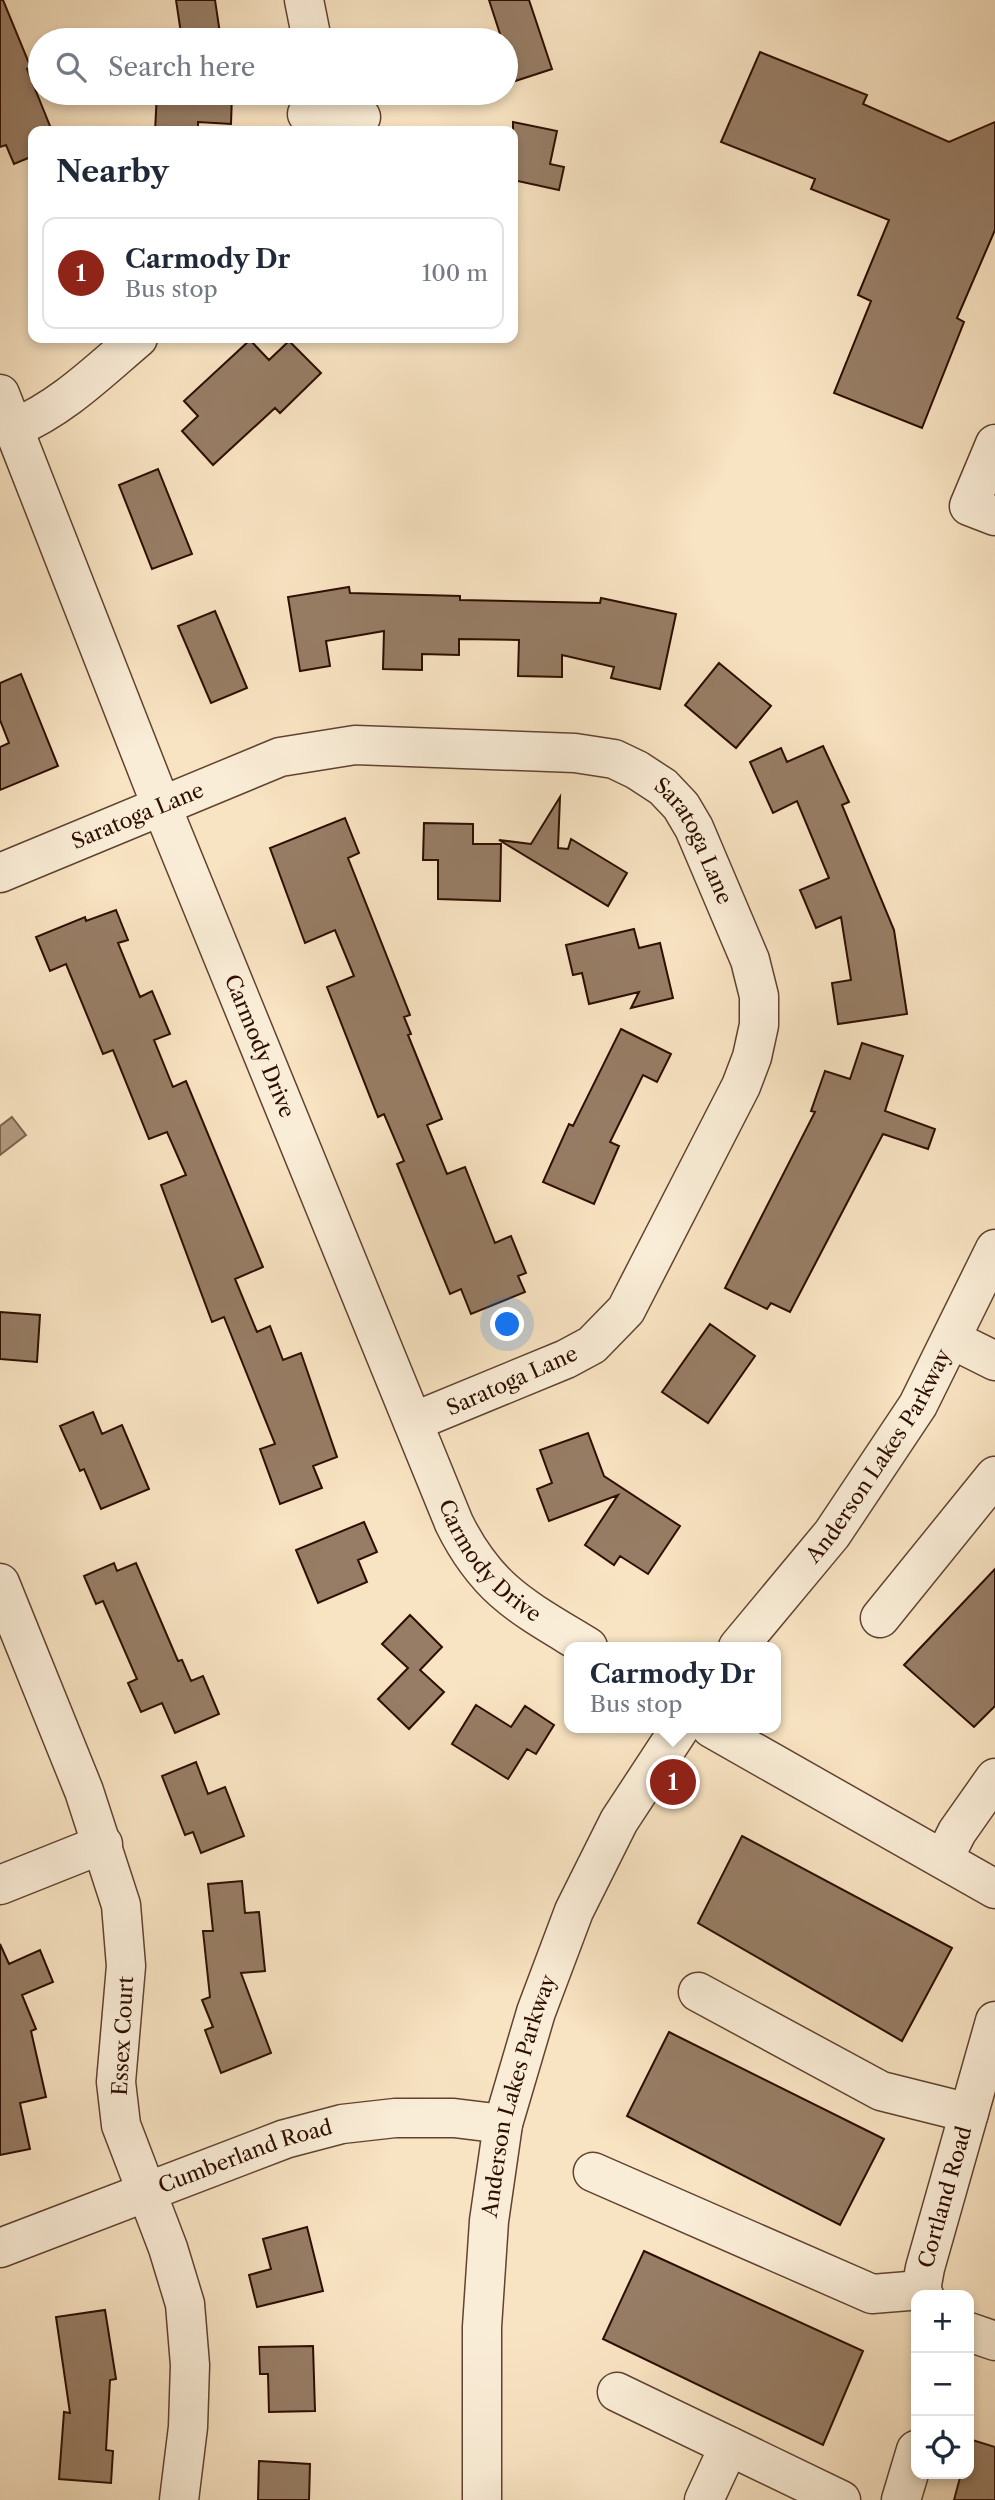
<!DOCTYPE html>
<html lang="en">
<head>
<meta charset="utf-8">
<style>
  :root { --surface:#fff; --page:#f6f6f7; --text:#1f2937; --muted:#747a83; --line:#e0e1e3; --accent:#8f2418 }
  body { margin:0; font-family:"Libre Caslon Text",serif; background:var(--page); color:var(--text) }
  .controls { position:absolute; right:21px; bottom:21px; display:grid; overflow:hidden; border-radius:14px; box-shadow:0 4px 10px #0003 }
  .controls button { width:63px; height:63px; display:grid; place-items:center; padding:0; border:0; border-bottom:2px solid var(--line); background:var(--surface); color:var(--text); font:35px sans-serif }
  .you { position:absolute; left:508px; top:1325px; width:24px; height:24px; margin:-18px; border:5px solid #fff; border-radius:50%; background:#1a73e8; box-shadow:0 0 0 10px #1a73e833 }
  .badge { display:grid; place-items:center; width:46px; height:46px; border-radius:50%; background:var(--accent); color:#fff; font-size:23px; font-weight:700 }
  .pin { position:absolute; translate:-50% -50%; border:4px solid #fff; box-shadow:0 2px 7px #0006 }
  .popup { position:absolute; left:564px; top:1642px; width:217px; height:91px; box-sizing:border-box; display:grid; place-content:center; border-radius:14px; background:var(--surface); filter:drop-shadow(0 2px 5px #0005); font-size:23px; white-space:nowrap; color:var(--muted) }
  .popup b { font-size:26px; color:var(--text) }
  .popup::after { content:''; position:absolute; left:50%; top:100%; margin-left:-14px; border:14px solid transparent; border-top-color:var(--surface) }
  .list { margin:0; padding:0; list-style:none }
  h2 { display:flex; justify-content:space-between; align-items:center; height:91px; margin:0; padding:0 28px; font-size:30px }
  h2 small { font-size:23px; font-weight:400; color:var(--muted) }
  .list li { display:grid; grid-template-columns:46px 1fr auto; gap:21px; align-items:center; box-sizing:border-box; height:112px; margin:0 14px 14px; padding:0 14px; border:2px solid var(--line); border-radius:14px }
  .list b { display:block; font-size:26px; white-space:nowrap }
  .list p { margin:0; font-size:23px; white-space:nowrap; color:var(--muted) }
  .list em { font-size:23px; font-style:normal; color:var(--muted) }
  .icon { flex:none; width:38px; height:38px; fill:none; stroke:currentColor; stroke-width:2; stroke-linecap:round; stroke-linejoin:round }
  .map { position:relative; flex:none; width:995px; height:2500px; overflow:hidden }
  .search { position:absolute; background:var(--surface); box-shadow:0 4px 10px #0003; left:28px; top:28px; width:490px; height:77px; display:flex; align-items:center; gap:18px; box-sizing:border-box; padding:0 24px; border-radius:38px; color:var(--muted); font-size:26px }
  .panel { position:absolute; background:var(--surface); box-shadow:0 4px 10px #0003; left:28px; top:126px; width:490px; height:217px; border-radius:14px }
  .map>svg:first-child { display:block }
  .water { fill:#b39b80; stroke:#7e634d; stroke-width:2 }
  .building { fill:#977d65; stroke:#2e0e00; stroke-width:2 }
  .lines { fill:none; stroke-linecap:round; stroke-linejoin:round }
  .minor-casing { stroke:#604330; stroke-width:41 }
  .minor { stroke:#faedd7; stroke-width:38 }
  .labels { text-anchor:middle; stroke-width:6; stroke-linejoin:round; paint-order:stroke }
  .street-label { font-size:21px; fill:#2e0e00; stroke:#faedd7 }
</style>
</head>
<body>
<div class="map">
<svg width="995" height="2500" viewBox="0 0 995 2500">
  <rect width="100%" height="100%" fill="#f8e3c2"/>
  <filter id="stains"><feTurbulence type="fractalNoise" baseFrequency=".00286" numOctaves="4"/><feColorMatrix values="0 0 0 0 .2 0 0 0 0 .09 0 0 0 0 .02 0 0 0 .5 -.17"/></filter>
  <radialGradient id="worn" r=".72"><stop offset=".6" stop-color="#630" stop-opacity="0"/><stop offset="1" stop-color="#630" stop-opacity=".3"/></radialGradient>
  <path class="water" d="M 12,1117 L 26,1135 L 0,1155 L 0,1126 Z"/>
  <path class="building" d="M 0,0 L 3,0 L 31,68 L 27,69 L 52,131 L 33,131 L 33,156 L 14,164 L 6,145 L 0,147 Z
    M 176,0 L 215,0 L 221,40 L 182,40 Z
    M 489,0 L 529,0 L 552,69 L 506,84 L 506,40 L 502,40 Z
    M 760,52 L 867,95 L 863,104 L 949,142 L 995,122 L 995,230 L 957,318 L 964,322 L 922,428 L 834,393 L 871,301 L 858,295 L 889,220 L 811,189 L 815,179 L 721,142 Z
    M 157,93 L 232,95 L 231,124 L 198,122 L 198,131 L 155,131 Z
    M 513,122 L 557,131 L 550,164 L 564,167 L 559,190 L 513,180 Z
    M 250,340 L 269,360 L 289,341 L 321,373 L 280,413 L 275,408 L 213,465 L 182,431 L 198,416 L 184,401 Z
    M 158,469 L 192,554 L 152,569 L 119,485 Z
    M 349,587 L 350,593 L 460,596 L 460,600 L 600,603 L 601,598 L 676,614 L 660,689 L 611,678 L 614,667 L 562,655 L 562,677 L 518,676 L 519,640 L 459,639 L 459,655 L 422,654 L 422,670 L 383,669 L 384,631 L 326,641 L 330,666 L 300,671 L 288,597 Z
    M 215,611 L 247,688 L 211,703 L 178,626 Z
    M 719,663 L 771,706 L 736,748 L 685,705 Z
    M 21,674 L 58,766 L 0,790 L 0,747 L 9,743 L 0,720 L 0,683 Z
    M 823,746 L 849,802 L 842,805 L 894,930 L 907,1014 L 838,1024 L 832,983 L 851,980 L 841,917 L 816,928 L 800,890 L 829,878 L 797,801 L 773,813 L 750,762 L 781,748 L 787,762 Z
    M 560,797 L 558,848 L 568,849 L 571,839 L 627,873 L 608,906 L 499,840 L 531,844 Z
    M 345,818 L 359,853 L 348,858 L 410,1015 L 404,1017 L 411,1034 L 408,1035 L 442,1119 L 427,1125 L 447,1174 L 465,1167 L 495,1243 L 511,1236 L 526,1273 L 518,1276 L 525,1292 L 471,1314 L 461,1289 L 450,1294 L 397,1164 L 404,1161 L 384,1114 L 378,1117 L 327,987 L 354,976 L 335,930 L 305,943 L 270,848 Z
    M 424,823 L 473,824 L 473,844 L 501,844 L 500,901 L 438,899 L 438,860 L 423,860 Z
    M 116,910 L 128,940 L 118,943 L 140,997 L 152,991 L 170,1034 L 154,1040 L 173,1087 L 186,1081 L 263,1267 L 235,1279 L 257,1332 L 270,1326 L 283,1360 L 301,1353 L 337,1457 L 313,1466 L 322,1488 L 280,1504 L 260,1449 L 275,1444 L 224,1317 L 212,1322 L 161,1185 L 186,1175 L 167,1132 L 149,1139 L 113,1050 L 103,1054 L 66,964 L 50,971 L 36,937 L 85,917 L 86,921 Z
    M 634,929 L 639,948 L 660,943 L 673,998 L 631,1008 L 639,992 L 589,1004 L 582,973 L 573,975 L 566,945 Z
    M 621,1029 L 671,1054 L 657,1082 L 643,1075 L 610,1142 L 619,1146 L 594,1204 L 543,1182 L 569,1124 L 573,1126 Z
    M 862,1043 L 903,1056 L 885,1111 L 935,1129 L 928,1149 L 883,1134 L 790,1312 L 771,1303 L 767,1309 L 725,1288 L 815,1112 L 811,1111 L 825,1071 L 850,1079 Z
    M 0,1312 L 40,1315 L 37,1362 L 0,1359 Z
    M 710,1324 L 755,1356 L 708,1423 L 662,1392 Z
    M 93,1412 L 102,1434 L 122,1425 L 149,1489 L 101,1509 L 84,1469 L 80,1471 L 60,1426 Z
    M 588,1433 L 604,1476 L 680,1526 L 648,1574 L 620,1556 L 614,1565 L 585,1545 L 618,1495 L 549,1521 L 537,1489 L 552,1483 L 540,1450 Z
    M 364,1522 L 377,1552 L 358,1560 L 367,1582 L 318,1603 L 296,1550 Z
    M 114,1563 L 117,1571 L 136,1563 L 178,1661 L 182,1660 L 191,1681 L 203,1676 L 219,1714 L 175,1733 L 162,1703 L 141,1712 L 128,1683 L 137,1679 L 103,1601 L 96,1604 L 84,1576 Z
    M 995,1569 L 995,1706 L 974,1727 L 904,1665 Z
    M 410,1615 L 442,1647 L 420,1670 L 444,1692 L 409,1729 L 378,1699 L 408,1668 L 382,1644 Z
    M 476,1705 L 511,1727 L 525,1706 L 554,1725 L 536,1754 L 527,1749 L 508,1779 L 452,1744 Z
    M 196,1762 L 208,1794 L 225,1787 L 244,1836 L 201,1853 L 193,1832 L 185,1835 L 162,1776 Z
    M 742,1836 L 952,1948 L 902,2041 L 698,1923 Z
    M 242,1881 L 245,1913 L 259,1912 L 265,1971 L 241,1973 L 271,2053 L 221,2073 L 205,2030 L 213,2027 L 202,2000 L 210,1997 L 203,1931 L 213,1931 L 208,1884 Z
    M 0,1944 L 9,1964 L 40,1950 L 53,1982 L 22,1995 L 36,2029 L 31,2031 L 46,2097 L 20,2103 L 30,2149 L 0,2155 Z
    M 669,2032 L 884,2139 L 840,2225 L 627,2116 Z
    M 307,2227 L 323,2291 L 257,2307 L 249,2275 L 271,2269 L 263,2239 Z
    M 644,2251 L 863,2351 L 823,2445 L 603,2339 Z
    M 105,2310 L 116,2379 L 110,2380 L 106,2450 L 113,2451 L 111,2483 L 59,2479 L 64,2412 L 70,2413 L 56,2317 Z
    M 313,2346 L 315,2411 L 269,2412 L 268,2374 L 260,2374 L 259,2347 Z
    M 969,2439 L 995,2447 L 995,2500 L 954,2500 L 961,2474 L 969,2474 Z
    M 259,2461 L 310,2464 L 309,2500 L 258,2500 Z"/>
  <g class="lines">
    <g class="minor-casing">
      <g id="minor">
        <path d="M 304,0 L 312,40"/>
        <path d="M 307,114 L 361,117"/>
        <path id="s1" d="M 0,394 L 161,805 L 454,1523 C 488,1592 526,1609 588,1647"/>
        <path d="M 14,428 C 62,408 99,371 138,338"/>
        <path d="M 995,444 L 969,506 L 995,516"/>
        <path id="s2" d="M 0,873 L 280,757 L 355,745 L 575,753 L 614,759 L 637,770 L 663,787 L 681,806 L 694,828 L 750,960 L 759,996 L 759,1025 L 752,1057 L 741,1086 L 626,1310 L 592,1345 L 566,1359 L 413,1422"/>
        <path d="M 953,1340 L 995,1361"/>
        <path d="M 0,1583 L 84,1791 L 121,1905 L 126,1966 L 116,2082 L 121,2125 L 168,2248 L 185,2304 L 190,2365 L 188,2427 L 179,2500"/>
        <path d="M 880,1618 L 995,1476"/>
        <path id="s3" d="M 738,1647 L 832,1534 L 918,1405 L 995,1249"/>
        <path d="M 711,1728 L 995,1889"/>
        <path d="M 944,1858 L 957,1832 L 995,1778"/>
        <path d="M 0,1885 L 103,1844"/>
        <path d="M 698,1992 L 881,2091 L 969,2113"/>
        <path d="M 593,2172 L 872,2294 L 921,2290"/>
        <path id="s4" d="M 0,2248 L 285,2139 L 342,2124 L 395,2118 L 454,2118 L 503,2124"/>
        <path id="s5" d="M 924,2295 L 921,2290 L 925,2268 L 995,2021"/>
        <path d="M 969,2332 L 995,2341"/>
        <path d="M 617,2392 L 841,2500"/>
        <path id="s6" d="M 482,2500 L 482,2327 L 489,2221 L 503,2124 L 536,2012 L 574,1911 L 619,1821 L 680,1728"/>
        <path d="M 704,2500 L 729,2446"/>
        <path d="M 901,2500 L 916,2450"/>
      </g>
    </g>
    <use href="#minor" class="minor"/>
  </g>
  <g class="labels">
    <g class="street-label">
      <text dy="7" stroke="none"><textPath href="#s2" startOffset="149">Saratoga Lane</textPath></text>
      <text dy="7" stroke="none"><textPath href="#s2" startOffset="758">Saratoga Lane</textPath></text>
      <text dy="7" stroke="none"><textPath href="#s1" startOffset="702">Carmody Drive</textPath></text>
      <text transform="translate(512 1381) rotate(-24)" y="7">Saratoga Lane</text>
      <text dy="7" stroke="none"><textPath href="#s3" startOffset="238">Anderson Lakes Parkway</textPath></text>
      <text dy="7" stroke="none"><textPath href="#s1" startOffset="1269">Carmody Drive</textPath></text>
      <text transform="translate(123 2036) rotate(-87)" y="7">Essex Court</text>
      <text dy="7" stroke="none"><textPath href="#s6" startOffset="408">Anderson Lakes Parkway</textPath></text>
      <text dy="7" stroke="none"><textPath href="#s4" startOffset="262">Cumberland Road</textPath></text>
      <text dy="7" stroke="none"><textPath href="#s5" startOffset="102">Cortland Road</textPath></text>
    </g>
  </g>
  <rect width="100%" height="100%" filter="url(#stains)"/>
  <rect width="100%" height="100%" fill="url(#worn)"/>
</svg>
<div class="controls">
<button>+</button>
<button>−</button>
<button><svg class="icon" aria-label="locate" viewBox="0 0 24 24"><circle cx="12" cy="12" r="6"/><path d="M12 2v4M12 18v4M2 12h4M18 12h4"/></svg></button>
</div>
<div class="you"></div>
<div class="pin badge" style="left:673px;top:1782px">1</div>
<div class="popup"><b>Carmody Dr</b>Bus stop</div>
<div class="search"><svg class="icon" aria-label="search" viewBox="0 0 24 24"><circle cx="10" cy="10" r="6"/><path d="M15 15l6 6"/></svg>Search here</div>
<section class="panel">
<h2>Nearby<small></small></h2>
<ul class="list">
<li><span class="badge">1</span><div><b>Carmody Dr</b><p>Bus stop</p></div><em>100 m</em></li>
</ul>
</section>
</div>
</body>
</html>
